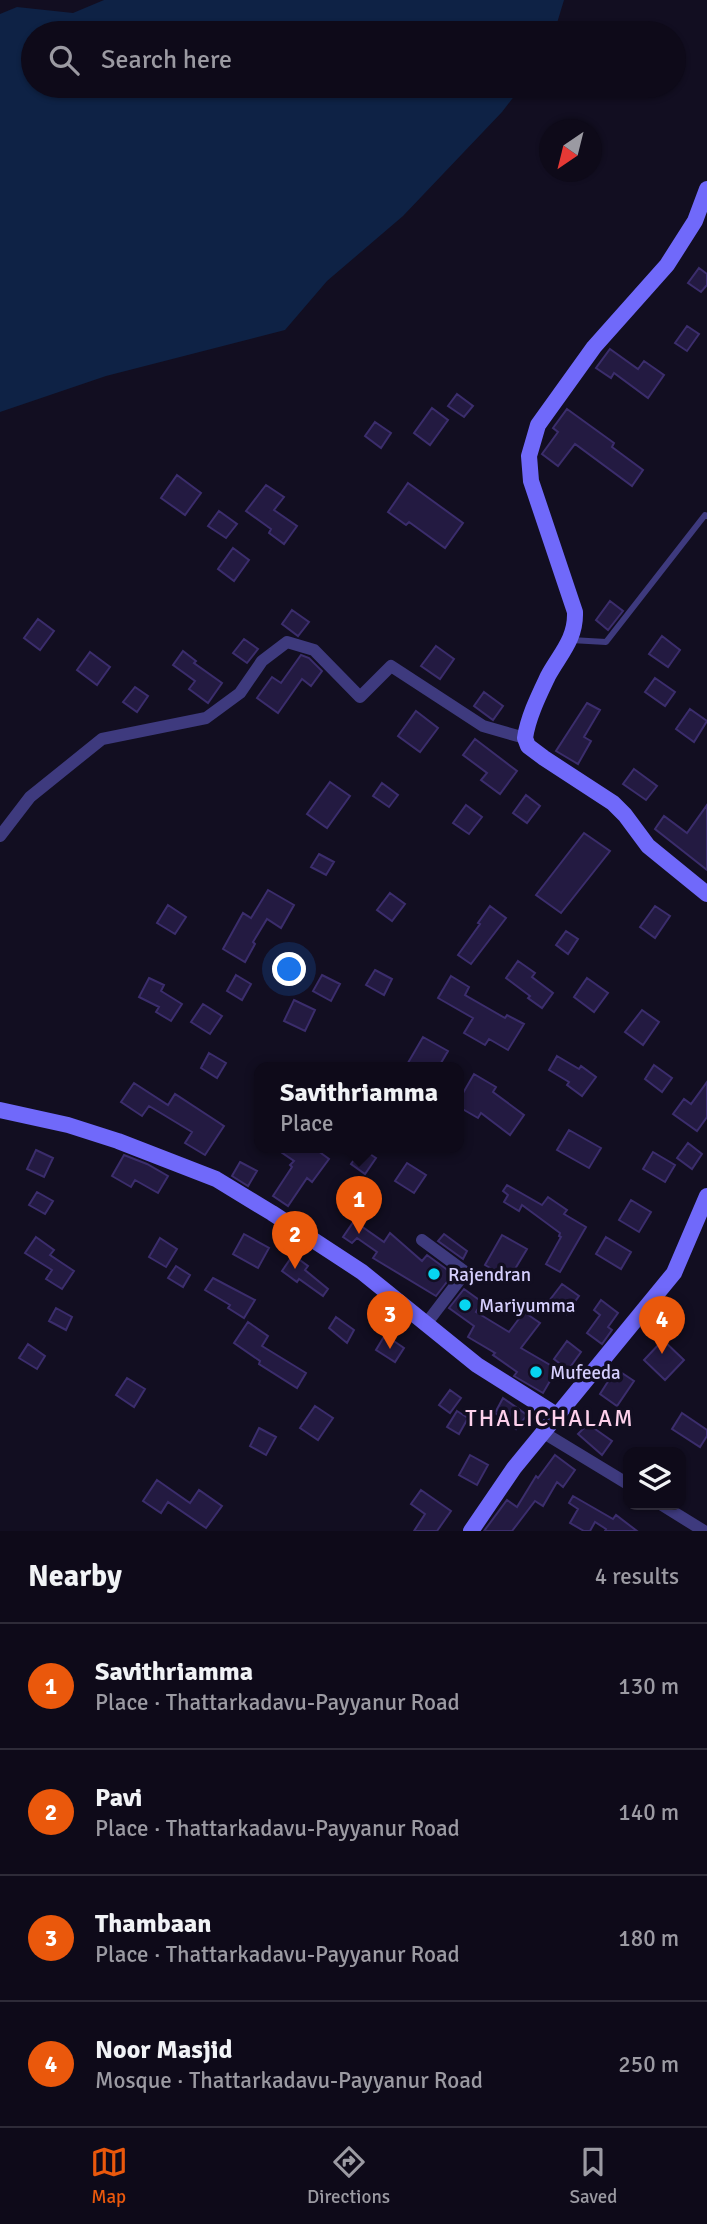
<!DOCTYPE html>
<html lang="en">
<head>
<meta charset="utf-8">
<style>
  :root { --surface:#0e0a19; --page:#171322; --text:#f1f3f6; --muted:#9b9aa2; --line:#2e2b38; --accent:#ea580c }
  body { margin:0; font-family:Signika,sans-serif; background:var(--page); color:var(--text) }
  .controls { position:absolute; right:21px; bottom:21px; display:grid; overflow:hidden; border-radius:14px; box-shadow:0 2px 5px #0004 }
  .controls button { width:63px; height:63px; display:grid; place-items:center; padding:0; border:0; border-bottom:2px solid var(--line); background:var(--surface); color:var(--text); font:35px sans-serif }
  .compass { position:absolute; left:539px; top:119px; width:63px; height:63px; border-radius:50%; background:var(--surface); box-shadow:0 2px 5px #0004; rotate:215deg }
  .you { position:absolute; left:290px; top:970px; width:24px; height:24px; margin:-18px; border:5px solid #fff; border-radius:50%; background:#1a73e8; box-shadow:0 0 0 10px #1a73e833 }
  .badge { display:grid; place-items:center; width:46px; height:46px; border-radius:50%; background:var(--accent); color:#fff; font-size:23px; font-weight:700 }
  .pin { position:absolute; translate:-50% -58px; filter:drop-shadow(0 2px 4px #0008) }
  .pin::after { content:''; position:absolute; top:37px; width:24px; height:21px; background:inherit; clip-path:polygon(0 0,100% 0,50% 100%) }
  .popup { position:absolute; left:254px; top:1062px; width:210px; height:91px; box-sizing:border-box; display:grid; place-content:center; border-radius:14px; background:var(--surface); filter:drop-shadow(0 2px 5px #0005); font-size:23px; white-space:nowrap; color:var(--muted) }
  .popup b { font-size:26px; color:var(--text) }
  .popup::after { content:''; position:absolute; left:50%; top:100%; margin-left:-14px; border:14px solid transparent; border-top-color:var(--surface) }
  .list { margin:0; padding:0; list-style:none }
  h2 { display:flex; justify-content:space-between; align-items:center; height:91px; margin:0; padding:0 28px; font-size:30px }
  h2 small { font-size:23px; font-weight:400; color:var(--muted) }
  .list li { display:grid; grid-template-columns:46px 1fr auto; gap:21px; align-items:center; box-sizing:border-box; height:126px; padding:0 28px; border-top:2px solid var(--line) }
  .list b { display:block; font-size:26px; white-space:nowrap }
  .list p { margin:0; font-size:23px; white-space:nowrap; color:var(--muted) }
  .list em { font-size:23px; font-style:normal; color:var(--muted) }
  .icon { flex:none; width:38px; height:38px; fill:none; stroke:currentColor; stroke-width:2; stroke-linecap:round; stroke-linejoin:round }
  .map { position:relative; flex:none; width:707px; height:1531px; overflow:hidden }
  .search { position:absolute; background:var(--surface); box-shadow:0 2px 5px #0004; left:21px; right:21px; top:21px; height:77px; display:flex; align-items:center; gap:18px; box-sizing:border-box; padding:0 24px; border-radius:38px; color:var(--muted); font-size:26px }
  .sheet { height:595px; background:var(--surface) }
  nav { display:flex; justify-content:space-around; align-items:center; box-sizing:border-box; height:98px; border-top:2px solid var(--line); background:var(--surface); font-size:19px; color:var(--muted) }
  nav a { display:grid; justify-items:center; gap:4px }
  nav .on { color:var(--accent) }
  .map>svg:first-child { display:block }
  .water { fill:#0e2245 }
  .building { fill:#231a41; stroke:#3b2d6c; stroke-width:2 }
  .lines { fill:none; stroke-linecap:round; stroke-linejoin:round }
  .service { stroke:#3e3a7e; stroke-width:6 }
  .minor { stroke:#3e3a7e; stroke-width:12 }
  .secondary { stroke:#7069fa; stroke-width:16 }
  .poi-dot { fill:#07d5f1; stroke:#120e21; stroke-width:2.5 }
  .labels { text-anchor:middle; stroke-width:7; stroke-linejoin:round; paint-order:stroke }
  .poi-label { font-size:19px; fill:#d6cffe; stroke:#120e21; text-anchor:start }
  .quarter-label { font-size:23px; letter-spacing:2px; fill:#fed1ec; stroke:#120e21 }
</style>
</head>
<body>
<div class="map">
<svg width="707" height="1531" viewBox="0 0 707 1531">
  <rect width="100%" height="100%" fill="#120e21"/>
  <path class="water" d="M 104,0 L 564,0 L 554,33 L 33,33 L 33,86 L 522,86 L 502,112 L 403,216 L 327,281 L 285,330 L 106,376 L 0,412 L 0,14 L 17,7 L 73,13 Z"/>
  <path class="building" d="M 699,268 L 707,274 L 707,285 L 701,292 L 688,283 Z
    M 687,326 L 699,334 L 687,351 L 675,343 Z
    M 610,349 L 638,369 L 644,361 L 664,375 L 648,398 L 614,373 L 611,378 L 596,368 Z
    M 457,394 L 473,406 L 464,417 L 448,406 Z
    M 432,408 L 448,420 L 430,445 L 414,433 Z
    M 567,409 L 614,443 L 612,447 L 643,470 L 632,486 L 575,444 L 558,466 L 542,454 L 558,432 L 553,428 Z
    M 375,422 L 391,433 L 381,448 L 365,436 Z
    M 177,475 L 201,493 L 185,515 L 161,498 Z
    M 408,483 L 463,523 L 445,548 L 409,522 L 406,525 L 388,512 Z
    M 266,485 L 284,497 L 274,510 L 297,526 L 284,544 L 269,533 L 271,529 L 246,511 Z
    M 219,511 L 237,524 L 226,538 L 208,526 Z
    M 233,548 L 249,560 L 234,581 L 218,569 Z
    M 610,601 L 623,611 L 608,630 L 596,620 Z
    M 292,610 L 309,622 L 298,636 L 282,624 Z
    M 38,619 L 54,631 L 40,650 L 24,638 Z
    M 662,636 L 680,650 L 668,667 L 649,654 Z
    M 244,639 L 258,649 L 247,663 L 233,653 Z
    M 436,646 L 454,659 L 440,679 L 421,666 Z
    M 183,651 L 196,661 L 194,663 L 222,683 L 208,703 L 189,689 L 195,681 L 173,665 Z
    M 90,652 L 110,667 L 97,685 L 77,670 Z
    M 301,655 L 309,658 L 322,671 L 311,686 L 302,679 L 278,713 L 257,698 L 272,677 L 281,683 Z
    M 655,678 L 675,692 L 665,706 L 645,692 Z
    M 135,687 L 148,696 L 137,712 L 123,702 Z
    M 484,692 L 503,706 L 493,720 L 474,706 Z
    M 587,703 L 600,710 L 584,737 L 591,741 L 578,764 L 556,751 Z
    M 690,709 L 707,721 L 694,742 L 676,729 Z
    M 416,711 L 438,728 L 420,752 L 398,736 Z
    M 475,739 L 517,771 L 500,794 L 481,780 L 487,773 L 463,755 Z
    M 634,769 L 657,786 L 646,800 L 623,784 Z
    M 330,782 L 350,796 L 327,828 L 307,814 Z
    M 382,783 L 398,795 L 389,807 L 373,796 Z
    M 526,795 L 540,806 L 527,823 L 513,813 Z
    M 466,805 L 482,817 L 469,834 L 453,823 Z
    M 707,805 L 707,870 L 655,829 L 664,816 L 687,833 Z
    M 584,833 L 610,851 L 561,913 L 536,895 Z
    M 319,854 L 334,862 L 326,875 L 311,867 Z
    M 268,890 L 294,905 L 281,928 L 267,919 L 253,942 L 255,944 L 245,962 L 223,949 L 243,913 L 251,918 Z
    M 390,893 L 405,904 L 392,921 L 377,910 Z
    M 168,905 L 186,917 L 175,934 L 157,923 Z
    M 490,906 L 506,918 L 471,964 L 458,955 L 480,924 L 478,923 Z
    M 655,906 L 670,916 L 655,938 L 640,927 Z
    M 566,931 L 578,939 L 568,954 L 556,945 Z
    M 518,961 L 535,973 L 532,977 L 553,993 L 542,1008 L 528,998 L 530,996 L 506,978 Z
    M 375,970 L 392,979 L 384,995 L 366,985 Z
    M 236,975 L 251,984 L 242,1000 L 227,991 Z
    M 322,975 L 340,984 L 331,1001 L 313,991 Z
    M 451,976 L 469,987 L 465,995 L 505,1018 L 507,1015 L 524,1024 L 508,1050 L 489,1039 L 485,1045 L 464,1033 L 473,1018 L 438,998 Z
    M 149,978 L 164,985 L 161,991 L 182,1004 L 171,1021 L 156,1012 L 159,1007 L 139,997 Z
    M 587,978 L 608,993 L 594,1012 L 574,997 Z
    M 294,1000 L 315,1010 L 305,1031 L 284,1021 Z
    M 203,1004 L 222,1016 L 210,1034 L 191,1022 Z
    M 642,1010 L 659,1022 L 643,1045 L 625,1032 Z
    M 423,1037 L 448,1051 L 438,1068 L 405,1068 Z
    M 209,1053 L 226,1063 L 217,1078 L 201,1068 Z
    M 557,1056 L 579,1069 L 581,1066 L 596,1077 L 582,1096 L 567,1085 L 569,1082 L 549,1070 Z
    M 654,1065 L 672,1078 L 662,1092 L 645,1079 Z
    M 474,1074 L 496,1087 L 493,1092 L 524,1115 L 510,1135 L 481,1113 L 478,1118 L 459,1107 L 459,1100 Z
    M 707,1082 L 707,1117 L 697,1131 L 673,1114 L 684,1099 L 691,1104 Z
    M 134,1083 L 168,1105 L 175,1094 L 224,1126 L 205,1155 L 185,1143 L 192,1132 L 149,1106 L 142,1116 L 121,1102 Z
    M 569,1130 L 601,1148 L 589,1168 L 557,1150 Z
    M 688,1143 L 702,1154 L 692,1169 L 677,1158 Z
    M 275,1148 L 314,1148 L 329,1159 L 312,1182 L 307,1178 L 288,1206 L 273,1196 L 292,1167 L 290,1165 L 294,1161 Z
    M 362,1149 L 376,1158 L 365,1174 L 351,1164 Z
    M 36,1150 L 53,1158 L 44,1177 L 27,1169 Z
    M 653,1152 L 675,1165 L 665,1182 L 643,1169 Z
    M 124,1155 L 147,1164 L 168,1176 L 158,1193 L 135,1180 L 131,1187 L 112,1176 Z
    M 240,1162 L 257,1171 L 248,1186 L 232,1176 Z
    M 407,1163 L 426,1175 L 414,1193 L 395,1181 Z
    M 507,1185 L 542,1205 L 548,1197 L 567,1210 L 564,1214 L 586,1227 L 560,1272 L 546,1264 L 561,1237 L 559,1236 L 560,1233 L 522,1205 L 519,1211 L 504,1202 L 508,1195 L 503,1191 Z
    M 37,1192 L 53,1201 L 45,1214 L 29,1205 Z
    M 631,1200 L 651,1212 L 639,1232 L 619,1220 Z
    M 354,1221 L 384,1242 L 390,1233 L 422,1261 L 427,1255 L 453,1274 L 436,1296 L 373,1258 L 377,1252 L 357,1238 L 352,1243 L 343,1237 Z
    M 244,1234 L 269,1248 L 258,1268 L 233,1254 Z
    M 444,1234 L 467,1251 L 463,1259 L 438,1241 Z
    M 502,1235 L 527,1249 L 509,1279 L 485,1265 Z
    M 36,1237 L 54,1250 L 50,1255 L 74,1271 L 62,1289 L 46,1279 L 52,1270 L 25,1253 Z
    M 606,1237 L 631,1252 L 621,1269 L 596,1254 Z
    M 160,1238 L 177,1249 L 166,1267 L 149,1257 Z
    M 293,1255 L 308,1266 L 305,1270 L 328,1289 L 323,1296 L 299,1279 L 297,1282 L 282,1271 Z
    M 176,1266 L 190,1275 L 183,1287 L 168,1278 Z
    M 213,1278 L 255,1300 L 244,1318 L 228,1308 L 230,1305 L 205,1290 Z
    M 562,1284 L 579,1296 L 566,1314 L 549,1301 Z
    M 464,1289 L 482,1302 L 476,1312 L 509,1332 L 524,1312 L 540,1323 L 521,1348 L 557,1369 L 543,1393 L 514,1376 L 517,1372 L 493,1355 L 495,1353 L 468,1337 L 474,1326 L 449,1308 Z
    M 601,1300 L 618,1313 L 608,1327 L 612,1330 L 602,1344 L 587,1333 L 600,1315 L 594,1310 Z
    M 56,1308 L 72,1317 L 66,1330 L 49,1321 Z
    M 336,1317 L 354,1330 L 347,1343 L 329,1328 Z
    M 248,1322 L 268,1336 L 262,1346 L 306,1373 L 297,1388 L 259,1364 L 260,1361 L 234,1343 Z
    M 385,1335 L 404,1348 L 395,1362 L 376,1350 Z
    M 663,1340 L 684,1360 L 665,1380 L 644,1360 Z
    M 567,1341 L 581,1352 L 568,1370 L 554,1359 Z
    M 28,1344 L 45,1356 L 37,1369 L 19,1358 Z
    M 616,1369 L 634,1381 L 617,1406 L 600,1394 Z
    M 127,1378 L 145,1389 L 134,1407 L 116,1395 Z
    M 450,1390 L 461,1398 L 450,1413 L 439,1405 Z
    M 503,1398 L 527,1415 L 516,1429 L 495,1413 Z
    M 315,1406 L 333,1418 L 318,1440 L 300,1428 Z
    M 457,1411 L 468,1418 L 459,1434 L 447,1427 Z
    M 682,1413 L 707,1430 L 707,1436 L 700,1447 L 672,1429 Z
    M 588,1424 L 612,1441 L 602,1455 L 578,1434 Z
    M 259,1428 L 276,1437 L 266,1455 L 250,1446 Z
    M 470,1455 L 488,1465 L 477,1485 L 459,1475 Z
    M 555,1455 L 575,1470 L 563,1487 L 557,1482 L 543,1506 L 535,1501 L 512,1531 L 484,1531 L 507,1500 L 517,1507 L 536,1476 L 538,1478 Z
    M 157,1480 L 190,1503 L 199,1490 L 222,1506 L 206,1528 L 168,1502 L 161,1513 L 143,1501 Z
    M 421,1490 L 451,1511 L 437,1531 L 414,1531 L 425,1514 L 411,1504 Z
    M 573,1496 L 613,1519 L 616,1515 L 637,1531 L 605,1531 L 606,1529 L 595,1522 L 590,1531 L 584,1531 L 570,1523 L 578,1509 L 569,1503 Z"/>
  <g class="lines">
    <path class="service" d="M 571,640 L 606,642 L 705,515 L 707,516"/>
    <path class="minor" d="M 0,836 L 30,797 L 102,739 L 206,718 L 240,693 L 262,661 L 287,642 L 314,650 L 360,697 L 391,666 L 483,726 L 525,738
      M 422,1240 L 464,1271 L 464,1274 L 426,1324
      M 544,1433 L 628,1484
      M 662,1505 L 704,1531"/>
    <path class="secondary" d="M 707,189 L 695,221 L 667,265 L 594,347 L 538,425 L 529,456 L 531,481 L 575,612 C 576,639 560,654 548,676 C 539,695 528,717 525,738 L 528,746 L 544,758 L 613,803 L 625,815 L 648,846 L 707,894
      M 0,1110 L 68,1125 L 118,1141 L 216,1179 L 272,1213 L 362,1272 L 477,1365 L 558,1416
      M 471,1531 L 514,1468 L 674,1273 L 707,1196"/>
  </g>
  <g class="poi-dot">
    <circle cx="434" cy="1274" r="7"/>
    <circle cx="465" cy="1305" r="7"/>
    <circle cx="536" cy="1372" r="7"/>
  </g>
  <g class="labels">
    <g class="poi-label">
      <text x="448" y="1281">Rajendran</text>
      <text x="479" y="1312">Mariyumma</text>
      <text x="550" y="1379">Mufeeda</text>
    </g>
    <g class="quarter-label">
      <text x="550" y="1426">THALICHALAM</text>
    </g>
  </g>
</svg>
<div class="controls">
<button><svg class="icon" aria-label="layers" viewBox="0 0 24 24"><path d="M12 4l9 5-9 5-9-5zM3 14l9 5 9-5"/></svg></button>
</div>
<svg class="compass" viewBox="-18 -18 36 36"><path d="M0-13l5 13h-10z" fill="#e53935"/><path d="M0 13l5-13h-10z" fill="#9b9aa2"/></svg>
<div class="you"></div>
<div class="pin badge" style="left:359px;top:1234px">1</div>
<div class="popup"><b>Savithriamma</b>Place</div>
<div class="pin badge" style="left:295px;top:1269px">2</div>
<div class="pin badge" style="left:390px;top:1349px">3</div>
<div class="pin badge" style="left:662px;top:1354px">4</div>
<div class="search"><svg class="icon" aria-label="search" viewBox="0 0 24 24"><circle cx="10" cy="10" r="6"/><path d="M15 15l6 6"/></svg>Search here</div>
</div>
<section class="sheet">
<h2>Nearby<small>4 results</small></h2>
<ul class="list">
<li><span class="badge">1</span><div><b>Savithriamma</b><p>Place · Thattarkadavu-Payyanur Road</p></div><em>130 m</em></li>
<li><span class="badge">2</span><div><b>Pavi</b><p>Place · Thattarkadavu-Payyanur Road</p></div><em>140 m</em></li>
<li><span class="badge">3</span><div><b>Thambaan</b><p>Place · Thattarkadavu-Payyanur Road</p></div><em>180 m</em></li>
<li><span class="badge">4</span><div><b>Noor Masjid</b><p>Mosque · Thattarkadavu-Payyanur Road</p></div><em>250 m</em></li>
</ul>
</section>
<nav>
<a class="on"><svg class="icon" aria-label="map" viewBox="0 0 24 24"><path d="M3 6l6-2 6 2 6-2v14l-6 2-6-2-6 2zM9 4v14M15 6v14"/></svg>Map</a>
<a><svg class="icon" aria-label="directions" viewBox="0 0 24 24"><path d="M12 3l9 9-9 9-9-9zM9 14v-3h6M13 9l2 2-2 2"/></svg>Directions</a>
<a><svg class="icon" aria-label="saved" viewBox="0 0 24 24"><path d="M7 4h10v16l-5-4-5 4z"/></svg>Saved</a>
</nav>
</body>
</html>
